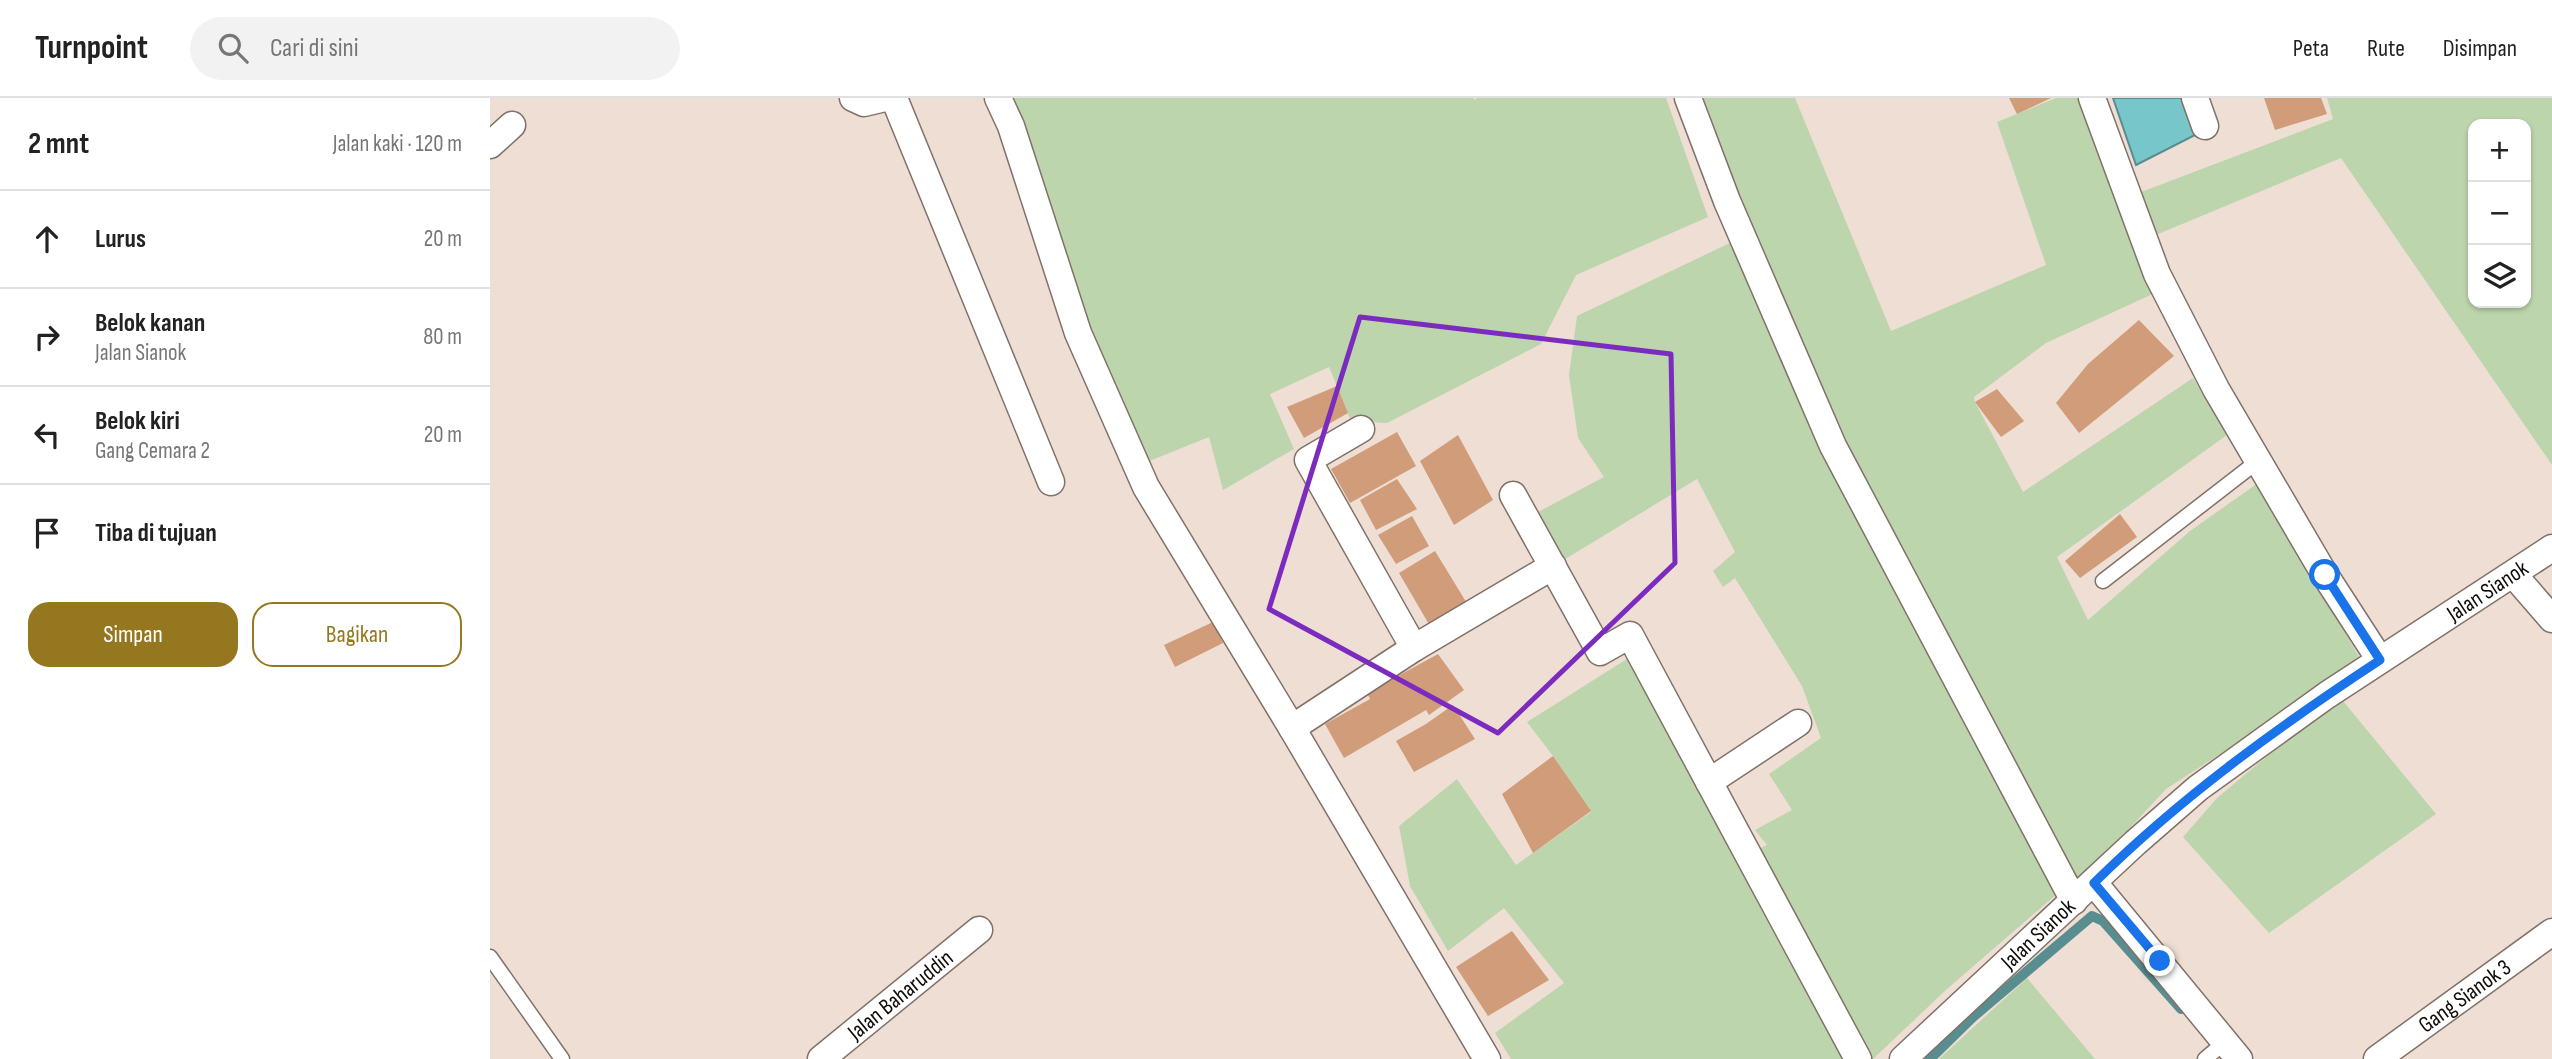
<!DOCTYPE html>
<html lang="id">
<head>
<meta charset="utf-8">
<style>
  :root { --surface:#fff; --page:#f2f2f2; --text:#222; --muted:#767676; --line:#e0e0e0; --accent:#95771f }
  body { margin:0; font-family:"Sofia Sans Condensed",sans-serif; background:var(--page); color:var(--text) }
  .controls { position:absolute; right:21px; top:21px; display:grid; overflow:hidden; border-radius:14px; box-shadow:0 2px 5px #0004 }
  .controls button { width:63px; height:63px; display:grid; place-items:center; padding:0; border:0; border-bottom:2px solid var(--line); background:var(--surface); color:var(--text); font:35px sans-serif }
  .stop { position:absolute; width:21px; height:21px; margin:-16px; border:5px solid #1a73e8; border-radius:50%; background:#fff }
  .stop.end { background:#1a73e8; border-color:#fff; box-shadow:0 2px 7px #0008 }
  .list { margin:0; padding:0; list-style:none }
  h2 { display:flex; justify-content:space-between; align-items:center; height:91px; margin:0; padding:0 28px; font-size:30px }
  h2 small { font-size:23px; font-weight:400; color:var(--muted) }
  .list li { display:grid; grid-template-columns:46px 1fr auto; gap:21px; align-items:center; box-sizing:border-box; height:98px; padding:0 28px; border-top:2px solid var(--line) }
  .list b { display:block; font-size:26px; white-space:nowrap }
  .list p { margin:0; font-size:23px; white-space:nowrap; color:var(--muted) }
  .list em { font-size:23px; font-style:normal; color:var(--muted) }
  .actions { display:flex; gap:14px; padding:21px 28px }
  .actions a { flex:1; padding:16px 0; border:2px solid var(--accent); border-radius:21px; text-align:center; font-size:24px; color:var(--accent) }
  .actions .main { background:var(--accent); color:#fff }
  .icon { flex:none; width:38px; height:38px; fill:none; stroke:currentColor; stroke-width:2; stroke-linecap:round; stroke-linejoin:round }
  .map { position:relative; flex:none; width:2062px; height:961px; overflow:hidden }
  header { display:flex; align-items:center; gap:42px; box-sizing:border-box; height:98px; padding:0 35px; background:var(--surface); border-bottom:2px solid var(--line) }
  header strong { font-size:33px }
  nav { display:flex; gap:38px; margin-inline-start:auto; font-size:24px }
  .search { width:490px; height:63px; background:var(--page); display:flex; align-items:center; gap:18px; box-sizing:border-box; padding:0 24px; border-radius:38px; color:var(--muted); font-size:26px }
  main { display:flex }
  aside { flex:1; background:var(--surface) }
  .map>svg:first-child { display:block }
  .green { fill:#bdd5ad; fill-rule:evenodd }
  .water { fill:#77c6ca; stroke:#588e90; stroke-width:2 }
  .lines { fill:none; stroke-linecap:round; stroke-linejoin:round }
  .stream { stroke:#588e90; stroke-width:10 }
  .building { fill:#d09c7a }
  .service-casing { stroke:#817269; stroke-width:17 }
  .minor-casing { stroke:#817269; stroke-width:29 }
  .service { stroke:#fff; stroke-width:14 }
  .minor { stroke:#fff; stroke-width:26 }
  .route { stroke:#1a73e8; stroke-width:9 }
  .marked { fill:none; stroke:#7b2cbf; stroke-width:5; stroke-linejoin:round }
  .labels { text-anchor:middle; stroke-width:7; stroke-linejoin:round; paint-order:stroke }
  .street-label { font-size:23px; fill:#110c08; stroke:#fff }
</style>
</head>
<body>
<header>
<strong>Turnpoint</strong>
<div class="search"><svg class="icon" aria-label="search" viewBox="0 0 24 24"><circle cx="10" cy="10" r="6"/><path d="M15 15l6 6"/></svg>Cari di sini</div>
<nav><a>Peta</a><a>Rute</a><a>Disimpan</a></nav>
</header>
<main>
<aside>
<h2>2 mnt<small>Jalan kaki · 120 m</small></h2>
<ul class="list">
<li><svg class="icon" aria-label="ahead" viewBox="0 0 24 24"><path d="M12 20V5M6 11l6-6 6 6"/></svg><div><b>Lurus</b></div><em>20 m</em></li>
<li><svg class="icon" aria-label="right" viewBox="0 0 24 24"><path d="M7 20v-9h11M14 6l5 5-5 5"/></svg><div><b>Belok kanan</b><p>Jalan Sianok</p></div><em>80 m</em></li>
<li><svg class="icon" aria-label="left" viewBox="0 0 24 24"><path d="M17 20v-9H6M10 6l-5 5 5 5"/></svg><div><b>Belok kiri</b><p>Gang Cemara 2</p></div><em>20 m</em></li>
<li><svg class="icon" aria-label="arrive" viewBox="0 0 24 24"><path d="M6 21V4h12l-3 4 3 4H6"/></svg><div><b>Tiba di tujuan</b></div></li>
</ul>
<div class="actions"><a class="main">Simpan</a><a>Bagikan</a></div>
</aside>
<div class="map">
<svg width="2062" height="961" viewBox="0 0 2062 961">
  <rect width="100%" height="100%" fill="#efded4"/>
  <path class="green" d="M 518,0 L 983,0 L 985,2 L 987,0 L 1176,0 L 1218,119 L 1086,177 L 1051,246 L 897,325 L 861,323 L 839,269 L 780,296 L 804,351 L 733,392 L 719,339 L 652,366 L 622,300 Z
    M 1210,0 L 1305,0 L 1401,233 L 1556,167 L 1507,24 L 1566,0 L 1595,0 L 1667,194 L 1556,245 L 1484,299 L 1485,304 L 1533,394 L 1703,280 L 1737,337 L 1567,459 L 1598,522 L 1700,433 L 1768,385 L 1872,564 L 1676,691 L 1586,788 C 1550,721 1511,656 1477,588 C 1378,397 1288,201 1210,0 Z
    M 1837,0 L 2062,0 L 2062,367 L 1851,60 L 1661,139 L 1646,96 L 1843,21 ZM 1983,26 L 2036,26 L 2036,205 L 1983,205 Z
    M 1246,142 L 1568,795 L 1457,891 L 1383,961 L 1379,961 L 1265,753 L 1277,747 L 1265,732 L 1302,712 L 1279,676 L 1331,640 L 1312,588 L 1245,480 L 1233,489 L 1223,473 L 1245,454 L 1207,381 L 1072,463 L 1048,414 L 1114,379 L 1088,340 L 1079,277 L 1087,218 Z
    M 1140,559 L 1358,961 L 1021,961 L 1005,935 L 1074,885 L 1014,810 L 958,853 L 920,788 L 909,728 L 967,681 L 1026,767 L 1101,714 L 1063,658 L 1037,624 Z
    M 1849,598 L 1946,716 L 1779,835 L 1693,739 L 1727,700 Z
    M 1537,880 L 1605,961 L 1449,961 Z"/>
  <path class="water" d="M 1623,0 L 1698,0 L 1709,35 L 1646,67 Z"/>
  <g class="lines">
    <path class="stream" d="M 1440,961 L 1483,919 L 1602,818 L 1613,823 L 1691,911"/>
  </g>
  <path class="building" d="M 1519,0 L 1561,0 L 1527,16 Z
    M 1774,0 L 1831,0 L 1837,16 L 1785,32 Z
    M 1649,222 L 1684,258 L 1589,335 L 1566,305 L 1598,266 Z
    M 847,288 L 858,315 L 814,340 L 797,309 Z
    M 1507,291 L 1534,323 L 1511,339 L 1485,304 Z
    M 907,334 L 926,368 L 860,405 L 841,371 Z
    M 968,337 L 1003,402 L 964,427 L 930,363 Z
    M 907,381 L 927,411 L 886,432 L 870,402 Z
    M 1630,416 L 1647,439 L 1590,480 L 1575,463 Z
    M 922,418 L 939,448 L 906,466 L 888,437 Z
    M 945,453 L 978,507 L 940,528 L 909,475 Z
    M 723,524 L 733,545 L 685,569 L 674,547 Z
    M 948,556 L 974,592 L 939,617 L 936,612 L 854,660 L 835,626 L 880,601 L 877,595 Z
    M 963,607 L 985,641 L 924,674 L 906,643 L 936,626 Z
    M 1063,658 L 1101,713 L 1043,755 L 1012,696 Z
    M 1022,833 L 1059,882 L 998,918 L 966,869 Z"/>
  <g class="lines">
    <g class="service-casing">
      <path id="service" d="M 1613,483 L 1768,363
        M 0,859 L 72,961
        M 1715,961 L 1735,944"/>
    </g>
    <g class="minor-casing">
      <g id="minor">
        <path d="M 363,0 L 374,5 L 395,0"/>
        <path d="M 404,0 L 561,384"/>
        <path d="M 508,0 L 521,28 L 588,235 L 656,389 L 802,630 L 997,961"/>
        <path d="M 1198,0 L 1237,103 L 1343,348 L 1584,803"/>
        <path d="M 1602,0 L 1667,176 L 1726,291 L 1835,477 L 1890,562"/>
        <path d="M 1705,0 L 1715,28"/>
        <path d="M 0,47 L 22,27"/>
        <path d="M 871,331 L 818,362 L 924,550"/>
        <path d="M 1023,397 L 1110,554 L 1140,537 L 1368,961"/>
        <path d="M 2023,476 L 2062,521"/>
        <path d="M 802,630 L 924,550 L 1063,468"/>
        <path d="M 1219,684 L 1308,625"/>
        <path d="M 1604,785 L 1749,961"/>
        <path id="s1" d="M 331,961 L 489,832"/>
        <path id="s2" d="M 1413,961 L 1645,745 L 1708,690 L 1837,597 L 2062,450"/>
        <path id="s3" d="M 1887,961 L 2062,834"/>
      </g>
    </g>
    <use href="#service" class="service"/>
    <use href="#minor" class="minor"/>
  </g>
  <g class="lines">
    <path class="route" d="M 1670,863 L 1604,785 C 1691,699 1788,629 1890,562 L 1835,477"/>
  </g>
  <path class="marked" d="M 870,219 L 1181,256 L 1185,465 L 1008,635 L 779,511 Z"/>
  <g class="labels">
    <g class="street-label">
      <text dy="8" stroke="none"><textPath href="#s2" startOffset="751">Jalan Sianok</textPath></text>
      <text dy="8" stroke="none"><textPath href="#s2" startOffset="184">Jalan Sianok</textPath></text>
      <text dy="8" stroke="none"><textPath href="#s1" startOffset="102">Jalan Baharuddin</textPath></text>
      <text dy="8" stroke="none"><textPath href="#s3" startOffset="108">Gang Sianok 3</textPath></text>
    </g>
  </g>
</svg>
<div class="controls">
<button>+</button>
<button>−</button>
<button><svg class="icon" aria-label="layers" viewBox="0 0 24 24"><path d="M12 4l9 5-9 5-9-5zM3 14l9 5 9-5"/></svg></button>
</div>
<div class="stop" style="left:1835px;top:477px"></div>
<div class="stop end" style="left:1670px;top:863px"></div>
</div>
</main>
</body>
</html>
